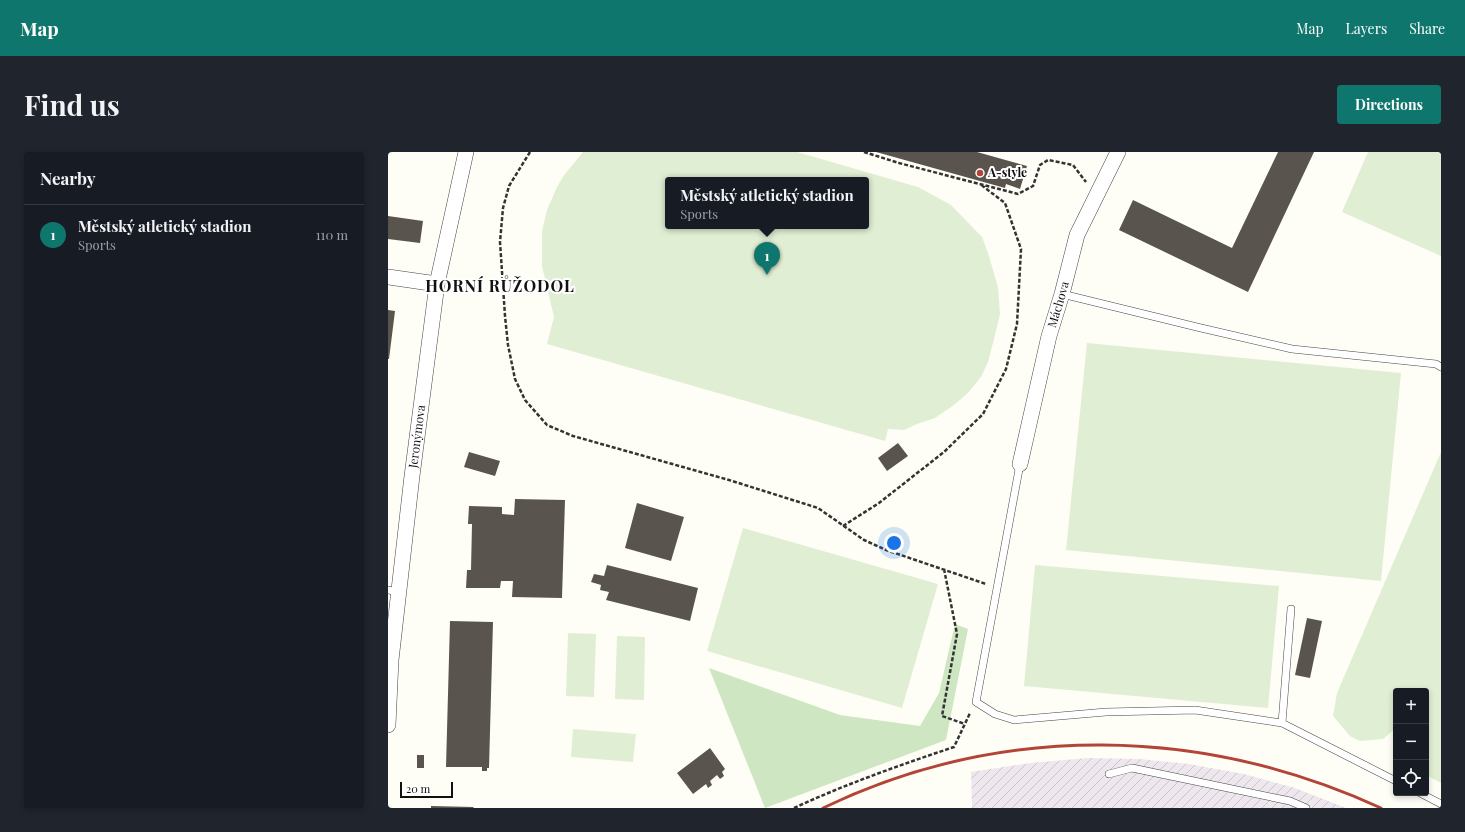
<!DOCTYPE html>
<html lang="en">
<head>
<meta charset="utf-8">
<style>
  :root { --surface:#171b24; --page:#20242c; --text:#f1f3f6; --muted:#9ea1a6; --line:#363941; --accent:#0f766e }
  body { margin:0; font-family:"Playfair Display",serif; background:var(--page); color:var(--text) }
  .controls { position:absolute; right:12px; bottom:12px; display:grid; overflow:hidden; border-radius:4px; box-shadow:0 2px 6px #0003 }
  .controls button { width:36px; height:36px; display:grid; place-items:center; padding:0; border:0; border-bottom:1px solid var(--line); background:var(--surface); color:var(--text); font:20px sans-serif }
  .scale { position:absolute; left:12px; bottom:10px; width:53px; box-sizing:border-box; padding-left:4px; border:2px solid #111; border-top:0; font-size:11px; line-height:14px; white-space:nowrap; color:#111; -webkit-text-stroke:3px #fff; paint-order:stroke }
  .you { position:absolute; left:506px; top:391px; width:14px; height:14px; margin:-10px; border:3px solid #fff; border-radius:50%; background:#1a73e8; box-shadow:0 0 0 6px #1a73e833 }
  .badge { display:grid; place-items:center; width:26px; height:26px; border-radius:50%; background:var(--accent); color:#fff; font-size:13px; font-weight:700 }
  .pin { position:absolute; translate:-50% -33px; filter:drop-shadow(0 1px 2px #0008) }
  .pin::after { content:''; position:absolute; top:21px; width:14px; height:12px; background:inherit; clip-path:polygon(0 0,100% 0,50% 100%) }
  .popup { position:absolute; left:277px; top:25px; width:204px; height:52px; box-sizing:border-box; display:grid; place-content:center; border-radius:4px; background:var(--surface); filter:drop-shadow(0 1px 3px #0005); font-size:13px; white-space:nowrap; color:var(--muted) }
  .popup b { font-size:15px; color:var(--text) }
  .popup::after { content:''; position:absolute; left:50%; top:100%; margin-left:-8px; border:8px solid transparent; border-top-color:var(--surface) }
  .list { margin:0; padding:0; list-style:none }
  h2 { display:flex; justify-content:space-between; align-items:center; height:52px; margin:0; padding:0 16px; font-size:17px }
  h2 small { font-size:13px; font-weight:400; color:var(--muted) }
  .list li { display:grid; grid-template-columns:26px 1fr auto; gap:12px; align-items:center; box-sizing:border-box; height:60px; padding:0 16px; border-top:1px solid var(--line) }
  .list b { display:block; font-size:15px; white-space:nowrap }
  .list p { margin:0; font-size:13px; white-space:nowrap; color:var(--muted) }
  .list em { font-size:13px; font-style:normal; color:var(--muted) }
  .icon { flex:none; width:22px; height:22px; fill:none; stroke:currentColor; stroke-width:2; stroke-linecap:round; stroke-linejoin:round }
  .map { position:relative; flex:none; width:1053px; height:656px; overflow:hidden; border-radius:4px }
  header { display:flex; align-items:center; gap:24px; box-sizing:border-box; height:56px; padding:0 20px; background:var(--accent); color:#fff }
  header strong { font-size:19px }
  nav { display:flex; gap:22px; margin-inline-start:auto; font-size:14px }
  .intro { display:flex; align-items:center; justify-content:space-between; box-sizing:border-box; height:96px; padding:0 24px }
  h1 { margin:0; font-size:28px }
  .button { padding:10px 18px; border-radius:4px; background:var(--accent); color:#fff; font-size:14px; font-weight:700 }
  main { display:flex; gap:24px; padding:0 24px }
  aside { flex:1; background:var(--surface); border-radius:4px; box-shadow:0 2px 6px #0003 }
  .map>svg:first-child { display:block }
  .industrial { fill:url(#industrial-furrows) }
  .grass { fill:#cfe6c2 }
  .pitch { fill:#e0eed3; fill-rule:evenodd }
  .building { fill:#59544e }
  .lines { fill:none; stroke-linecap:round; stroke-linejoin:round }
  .service-casing { stroke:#444; stroke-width:8 }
  .minor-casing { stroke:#444; stroke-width:16 }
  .path { stroke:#333; stroke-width:2.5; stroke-dasharray:4 2; stroke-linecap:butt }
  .service { stroke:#fff; stroke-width:7 }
  .minor { stroke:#fff; stroke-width:15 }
  .rail { stroke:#b34437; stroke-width:3 }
  .poi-dot { fill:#b34437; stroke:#fff; stroke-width:1.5 }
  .labels { text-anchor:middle; stroke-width:4; stroke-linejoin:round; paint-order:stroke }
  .poi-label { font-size:12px; font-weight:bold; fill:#111; stroke:#fff; text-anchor:start }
  .street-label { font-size:12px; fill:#111; stroke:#fff }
  .district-label { font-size:16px; font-weight:bold; letter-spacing:1px; fill:#111; stroke:#fff }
</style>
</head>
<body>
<header>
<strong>Map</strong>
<nav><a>Map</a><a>Layers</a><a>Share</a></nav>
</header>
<div class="intro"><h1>Find us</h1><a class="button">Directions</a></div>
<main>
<aside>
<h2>Nearby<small></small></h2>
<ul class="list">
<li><span class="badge">1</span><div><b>Městský atletický stadion</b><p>Sports</p></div><em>110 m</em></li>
</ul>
</aside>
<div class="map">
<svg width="1053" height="656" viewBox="0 0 1053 656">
  <defs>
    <pattern id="industrial-furrows" width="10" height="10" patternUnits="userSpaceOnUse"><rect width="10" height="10" fill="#eee7ee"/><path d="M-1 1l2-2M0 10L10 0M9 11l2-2" fill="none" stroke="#cbc5cb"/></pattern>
  </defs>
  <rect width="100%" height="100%" fill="#fefef6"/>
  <path class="industrial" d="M 700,606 L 751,607 L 801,612 L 856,622 L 907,636 L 958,656 L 584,656 L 583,620 L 642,611 Z"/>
  <path class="grass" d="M 567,472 L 580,477 L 558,588 L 377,656 L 321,516 L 452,563 L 532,574 L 551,541 Z"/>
  <path class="pitch" d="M 195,0 L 409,0 L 530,35 L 563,53 L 594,85 L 600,101 L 610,135 L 612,162 L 607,183 L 600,210 L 593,225 L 580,241 L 566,253 L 547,266 L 529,272 L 516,278 L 500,277 L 497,289 L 159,192 L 166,165 L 154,114 L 154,79 L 159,58 L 169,35 L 177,22 ZM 280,28 L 478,28 L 478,74 L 280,74 Z
    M 980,0 L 1053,0 L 1053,104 L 954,60 Z
    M 699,191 L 1013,221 L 993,429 L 678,398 Z
    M 1053,300 L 1053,631 L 1038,623 L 1038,539 L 1008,539 L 1008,576 L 995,587 L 972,589 L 962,584 L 945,564 L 949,541 Z
    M 355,376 L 550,432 L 514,556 L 319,499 Z
    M 647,413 L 891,434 L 880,556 L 636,534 Z
    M 180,481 L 208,482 L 206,545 L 178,544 Z
    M 229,484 L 257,485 L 256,548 L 227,547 Z
    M 185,577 L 248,582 L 245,610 L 183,605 Z"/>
  <path class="building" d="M 488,0 L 589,0 L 639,14 L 632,37 L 618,32 L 617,36 Z
    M 890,0 L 926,0 L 860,140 L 731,78 L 745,48 L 844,96 Z
    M 0,64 L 35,69 L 32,91 L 0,87 Z
    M 0,158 L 7,159 L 1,207 L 0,207 Z
    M 510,291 L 520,304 L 499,319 L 490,306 Z
    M 81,300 L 112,309 L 107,324 L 76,315 Z
    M 127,347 L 177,348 L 174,446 L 124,445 L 125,429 L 113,429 L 112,436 L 78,436 L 79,418 L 83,418 L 84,372 L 80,372 L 81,354 L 114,355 L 114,362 L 126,363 Z
    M 249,351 L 296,365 L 283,409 L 237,396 Z
    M 219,413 L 310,436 L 302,469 L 218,448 L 221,440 L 212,438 L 213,433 L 203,430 L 206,422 L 216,424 Z
    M 919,466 L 934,469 L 922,526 L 907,523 Z
    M 62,469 L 105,470 L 101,616 L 99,616 L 99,619 L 94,619 L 94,615 L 58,615 Z
    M 322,596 L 337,617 L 334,620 L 336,624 L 332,627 L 329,623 L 322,629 L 324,633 L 320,636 L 318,632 L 305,642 L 289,621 Z
    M 29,603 L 36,603 L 36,616 L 29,616 Z
    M 43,654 L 86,655 L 85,656 L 43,656 Z"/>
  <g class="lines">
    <g class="service-casing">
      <path id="service" d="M 674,142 L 813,176 L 904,197 L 1048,212 L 1053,215
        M 632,312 L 588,550 L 607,562 L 626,568 L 718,560 L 807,558 L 894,571 L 1008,629
        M 0,438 L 11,440
        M 894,571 L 903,457
        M 721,622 L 744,616 L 902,649 L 918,656
        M 1032,641 L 1053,652"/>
    </g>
    <g class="minor-casing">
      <g id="minor">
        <path d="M 0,125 L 49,132"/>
        <path id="s1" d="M 632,312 L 661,184 L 674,142 L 689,83 L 730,0"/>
        <path id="s2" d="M 0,573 L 3,508 L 24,324 L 49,132 L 78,0"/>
      </g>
    </g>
    <path class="path" d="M 142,0 L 121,34 L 115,56 L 112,90 L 117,164 L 120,193 L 127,227 L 137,248 L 159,273 L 185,284 L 341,328 L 430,356 L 476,388 L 498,398 L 598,432
      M 476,0 L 511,11 L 630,42 L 645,34 L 652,13 L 660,8 L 685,13 L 698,30
      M 455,374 L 491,351 L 556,300 L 595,262 L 618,217 L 629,172 L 633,97 L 617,51 L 592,32
      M 556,417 L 569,482 L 554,564 L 577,572
      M 406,656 C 458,632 512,613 566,595 L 582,561"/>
    <use href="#service" class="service"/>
    <use href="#minor" class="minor"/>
    <path class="rail" d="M 435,656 C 614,570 814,574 993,656"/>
  </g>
  <circle class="poi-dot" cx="592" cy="21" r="4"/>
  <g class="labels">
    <g class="poi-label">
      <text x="600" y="25">A-style</text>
    </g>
    <g class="street-label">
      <text dy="4" stroke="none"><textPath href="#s1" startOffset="164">Máchova</textPath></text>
      <text dy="4" stroke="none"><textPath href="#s2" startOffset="290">Jeronýmova</textPath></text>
    </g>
    <g class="district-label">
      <text x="112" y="140">HORNÍ RŮŽODOL</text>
    </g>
  </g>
</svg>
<div class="controls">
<button>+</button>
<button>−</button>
<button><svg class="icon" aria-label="locate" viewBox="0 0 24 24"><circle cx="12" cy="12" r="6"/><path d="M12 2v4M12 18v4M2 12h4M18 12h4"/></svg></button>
</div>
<div class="scale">20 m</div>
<div class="you"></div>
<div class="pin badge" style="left:379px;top:123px">1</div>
<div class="popup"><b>Městský atletický stadion</b>Sports</div>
</div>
</main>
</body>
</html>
